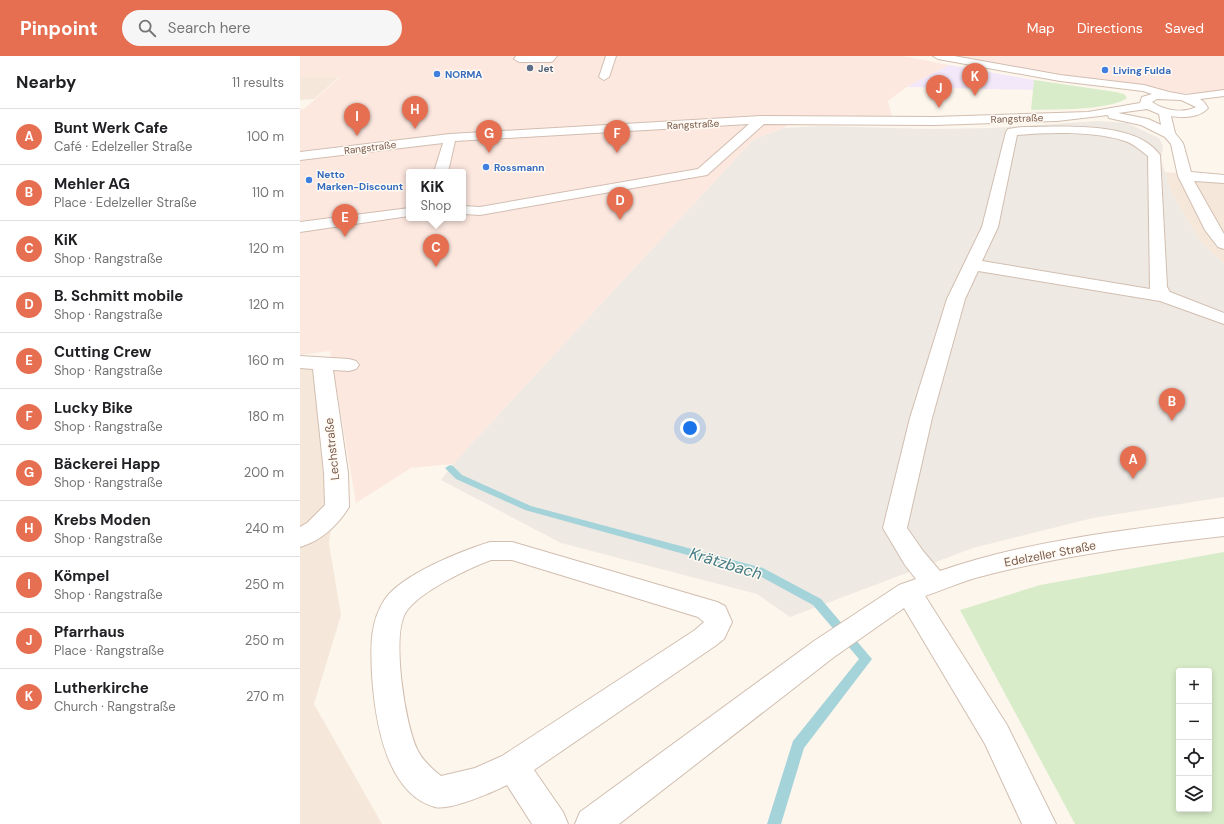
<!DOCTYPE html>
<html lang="en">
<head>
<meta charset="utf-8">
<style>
  :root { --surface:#fff; --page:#f6f6f6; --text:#202124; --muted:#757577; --line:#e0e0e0; --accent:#e76f51 }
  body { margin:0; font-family:"DM Sans",sans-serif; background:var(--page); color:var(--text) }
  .controls { position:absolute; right:12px; bottom:12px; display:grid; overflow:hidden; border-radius:4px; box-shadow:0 2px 6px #0003 }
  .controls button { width:36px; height:36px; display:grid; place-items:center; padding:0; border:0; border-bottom:1px solid var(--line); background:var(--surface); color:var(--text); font:20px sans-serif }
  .you { position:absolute; left:390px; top:372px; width:14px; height:14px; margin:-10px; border:3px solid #fff; border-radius:50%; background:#1a73e8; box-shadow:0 0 0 6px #1a73e833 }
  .badge { display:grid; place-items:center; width:26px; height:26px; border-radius:50%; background:var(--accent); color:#fff; font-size:13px; font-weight:700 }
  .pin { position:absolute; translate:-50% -33px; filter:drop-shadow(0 1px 2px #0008) }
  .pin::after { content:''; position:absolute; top:21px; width:14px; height:12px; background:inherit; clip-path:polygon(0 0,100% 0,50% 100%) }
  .popup { position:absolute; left:106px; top:113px; width:60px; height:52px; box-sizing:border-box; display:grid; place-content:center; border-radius:4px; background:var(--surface); filter:drop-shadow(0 1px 3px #0005); font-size:13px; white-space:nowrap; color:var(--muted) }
  .popup b { font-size:15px; color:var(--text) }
  .popup::after { content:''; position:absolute; left:50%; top:100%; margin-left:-8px; border:8px solid transparent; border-top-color:var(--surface) }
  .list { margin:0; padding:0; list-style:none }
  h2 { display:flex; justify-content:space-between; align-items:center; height:52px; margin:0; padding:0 16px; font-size:17px }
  h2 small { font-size:13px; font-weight:400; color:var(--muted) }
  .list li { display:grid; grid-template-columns:26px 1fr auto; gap:12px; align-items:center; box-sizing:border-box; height:56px; padding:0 16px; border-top:1px solid var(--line) }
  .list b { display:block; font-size:15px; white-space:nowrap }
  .list p { margin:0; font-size:13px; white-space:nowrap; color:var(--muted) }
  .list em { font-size:13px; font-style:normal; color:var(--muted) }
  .icon { flex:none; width:22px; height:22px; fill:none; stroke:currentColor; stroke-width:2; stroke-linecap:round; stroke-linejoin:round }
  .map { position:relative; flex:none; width:924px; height:768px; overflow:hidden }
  header { display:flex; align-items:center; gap:24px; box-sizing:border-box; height:56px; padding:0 20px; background:var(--accent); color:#fff }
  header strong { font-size:19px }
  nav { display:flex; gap:22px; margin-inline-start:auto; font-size:14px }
  .search { width:280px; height:36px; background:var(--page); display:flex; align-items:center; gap:10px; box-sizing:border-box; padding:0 14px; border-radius:22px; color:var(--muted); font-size:15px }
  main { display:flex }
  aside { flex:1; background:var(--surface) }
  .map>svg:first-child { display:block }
  .residential { fill:#f5e8da }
  .commercial { fill:#fde8e0; fill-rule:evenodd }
  .industrial { fill:#efe9e4 }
  .education { fill:#f3e8fa }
  .green { fill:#d8ecc9; fill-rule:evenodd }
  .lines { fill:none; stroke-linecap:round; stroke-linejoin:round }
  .stream { fill:#a5d3da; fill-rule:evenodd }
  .minor-casing { stroke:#d1beb0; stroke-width:2 }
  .minor { fill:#fff; fill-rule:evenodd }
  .service-dot { fill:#5c6f8a; stroke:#fffaf3; stroke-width:1.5 }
  .shop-dot { fill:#3f7fe0; stroke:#fffaf3; stroke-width:1.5 }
  .labels { text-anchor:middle; stroke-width:3; stroke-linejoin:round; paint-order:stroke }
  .far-service-label { font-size:10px; font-weight:bold; fill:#4e5e75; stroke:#fffaf3; text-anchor:start }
  .far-shop-label { font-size:10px; font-weight:bold; fill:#366cbe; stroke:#fffaf3; text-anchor:start }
  .far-street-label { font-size:10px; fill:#7a5c4d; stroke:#fffaf3 }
  .street-label { font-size:12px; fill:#7a5c4d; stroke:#fffaf3 }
  .near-water-label { font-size:16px; font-style:italic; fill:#437c86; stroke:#fffaf3 }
</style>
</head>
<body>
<header>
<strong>Pinpoint</strong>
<div class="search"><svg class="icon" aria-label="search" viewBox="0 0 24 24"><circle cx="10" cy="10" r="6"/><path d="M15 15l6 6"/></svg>Search here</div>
<nav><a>Map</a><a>Directions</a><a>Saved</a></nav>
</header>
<main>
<aside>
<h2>Nearby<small>11 results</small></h2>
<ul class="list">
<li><span class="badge">A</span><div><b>Bunt Werk Cafe</b><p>Café · Edelzeller Straße</p></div><em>100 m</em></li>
<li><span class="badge">B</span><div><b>Mehler AG</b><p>Place · Edelzeller Straße</p></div><em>110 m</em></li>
<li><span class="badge">C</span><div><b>KiK</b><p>Shop · Rangstraße</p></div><em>120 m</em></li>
<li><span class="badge">D</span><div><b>B. Schmitt mobile</b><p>Shop · Rangstraße</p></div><em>120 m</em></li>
<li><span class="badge">E</span><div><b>Cutting Crew</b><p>Shop · Rangstraße</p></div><em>160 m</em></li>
<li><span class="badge">F</span><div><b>Lucky Bike</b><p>Shop · Rangstraße</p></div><em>180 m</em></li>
<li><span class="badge">G</span><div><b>Bäckerei Happ</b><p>Shop · Rangstraße</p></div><em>200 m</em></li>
<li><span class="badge">H</span><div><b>Krebs Moden</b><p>Shop · Rangstraße</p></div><em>240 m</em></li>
<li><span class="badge">I</span><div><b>Kömpel</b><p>Shop · Rangstraße</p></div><em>250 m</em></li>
<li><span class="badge">J</span><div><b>Pfarrhaus</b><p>Place · Rangstraße</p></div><em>250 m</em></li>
<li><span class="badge">K</span><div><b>Lutherkirche</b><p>Church · Rangstraße</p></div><em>270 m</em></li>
</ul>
</aside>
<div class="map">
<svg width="924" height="768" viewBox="0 0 924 768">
  <rect width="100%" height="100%" fill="#fdf6ec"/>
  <path class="residential" d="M 40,20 L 14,43 L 0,44 L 0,21 Z
    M 865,116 L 924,121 L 924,208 L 900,185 L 872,138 Z
    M 0,306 L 22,308 L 33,454 L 29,488 L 41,559 L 14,648 L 82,768 L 0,768 Z"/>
  <path class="commercial" d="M 0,0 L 603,0 L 649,9 L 607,31 L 588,45 L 592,61 L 493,60 L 484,72 L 453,84 L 153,408 L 111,412 L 56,447 L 30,295 L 0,299 L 0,53 L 4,53 L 40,21 L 0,21 ZM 109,116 L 163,116 L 163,162 L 109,162 Z
    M 648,0 L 924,0 L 924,34 L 903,38 L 881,37 L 751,18 Z"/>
  <path class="industrial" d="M 798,65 L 827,67 L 859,82 L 863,90 L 861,104 L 872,138 L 900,185 L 924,208 L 924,441 L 793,462 L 673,492 L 490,561 L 457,538 L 261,487 L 141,424 L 153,408 L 453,84 L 484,72 L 521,70 L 629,73 L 693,72 Z"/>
  <path class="education" d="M 649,9 L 734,24 L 733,34 L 607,31 Z"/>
  <path class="green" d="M 734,24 L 816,36 L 824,38 L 827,42 C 809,55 753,53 731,54 Z
    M 924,496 L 924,768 L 775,768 L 660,554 L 740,529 ZM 879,615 L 909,615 L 909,753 L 879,753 Z"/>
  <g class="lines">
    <path class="stream" d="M 150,409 L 153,410 L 162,419 L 231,450 L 463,512 L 521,543 L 572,603 L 504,692 L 481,768 L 467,768 L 493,685 L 559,603 L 513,549 L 456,518 L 225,454 L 156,423 L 145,412 Z"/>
    <g class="minor-casing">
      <path id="minor" d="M 216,0 L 257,0 L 253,5 L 250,6 L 219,6 L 214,3 Z
        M 306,0 L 316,0 L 309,21 L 304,24 L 299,21 Z
        M 633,0 L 654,0 L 760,19 L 844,29 L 869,36 L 886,39 L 924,34 L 924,40 L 900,43 L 904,46 L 908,52 C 900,62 882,62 871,60 L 875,77 L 883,87 L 891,116 L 924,119 L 924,127 L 894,125 L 924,178 L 924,193 L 918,191 L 905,174 L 878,120 L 871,88 L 865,81 L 841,69 L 809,62 L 808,59 L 757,65 L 634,69 L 464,68 L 407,119 L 180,159 L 163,158 L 163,150 L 180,151 L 398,113 L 449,68 L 155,85 L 148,116 L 134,116 L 143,87 L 0,104 L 0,96 L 150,78 L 461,60 L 634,61 L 757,57 L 788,56 L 840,47 L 842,41 L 852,38 L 843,35 L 760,25 L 638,3 ZM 857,43 L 881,44 L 896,51 C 883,58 863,54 852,46 ZM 847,53 L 859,58 L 861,69 L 848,63 L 818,57 Z
        M 722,71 C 760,71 836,64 860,99 L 867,231 L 870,236 L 924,257 L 924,268 L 860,245 L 678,215 L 665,243 L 632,362 L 607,472 L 623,495 L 640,515 C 729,484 831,473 924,462 L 924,480 C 842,489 759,500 679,521 C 660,526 643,534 625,540 L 707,669 L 756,768 L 722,768 L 685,688 L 604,552 L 534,601 L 319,768 L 275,768 L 280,756 L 514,585 L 599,529 L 616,523 L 605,509 L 583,472 L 610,362 L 647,243 L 682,171 L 706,76 L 708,73 ZM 717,79 C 749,76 795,75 825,85 C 834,88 840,94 848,100 L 850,233 L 682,205 L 698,171 Z
        M 109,152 L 109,160 L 0,176 L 0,166 Z
        M 0,300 L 49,303 L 56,305 L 59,309 L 56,313 L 49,315 L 33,314 L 48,417 L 49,451 C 38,469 21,485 0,491 L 0,471 L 7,467 L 25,449 L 24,417 L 13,313 L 0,312 Z
        M 190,486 L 212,486 L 417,546 L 425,550 L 432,566 L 424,583 L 415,590 L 234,714 L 263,756 L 268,768 L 232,768 L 207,729 C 193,736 150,755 135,751 C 85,737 75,662 72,619 C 71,593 69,567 85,543 C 103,518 161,495 190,486 ZM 191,504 L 212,504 L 398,561 L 404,566 L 395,574 L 202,700 L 175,712 L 141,720 C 132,713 122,704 117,693 C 105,668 91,579 106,556 C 119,536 169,512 191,504 Z"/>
    </g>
    <use href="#minor" class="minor"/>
  </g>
  <circle class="service-dot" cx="230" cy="12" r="4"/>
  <g class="shop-dot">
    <circle cx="805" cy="14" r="4"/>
    <circle cx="137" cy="18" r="4"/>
    <circle cx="186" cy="111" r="4"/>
    <circle cx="9" cy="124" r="4"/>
  </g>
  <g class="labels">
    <g class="far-service-label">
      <text x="238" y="16">Jet</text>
    </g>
    <g class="far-shop-label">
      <text x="813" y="18">Living Fulda</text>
      <text x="145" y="22">NORMA</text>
      <text x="194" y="115">Rossmann</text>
      <text x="17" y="122">Netto<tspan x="17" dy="12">Marken-Discount</tspan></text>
    </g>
    <g class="far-street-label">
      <text transform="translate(717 62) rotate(-2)" y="4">Rangstraße</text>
      <text transform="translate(393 68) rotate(-3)" y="4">Rangstraße</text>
      <text transform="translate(70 91) rotate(-7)" y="4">Rangstraße</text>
    </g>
    <g class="street-label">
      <text transform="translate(32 393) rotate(-96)" y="4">Lechstraße</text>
      <text transform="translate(750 498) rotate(-11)" y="4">Edelzeller Straße</text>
    </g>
    <g class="near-water-label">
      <text transform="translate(426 507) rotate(17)" y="6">Krätzbach</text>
    </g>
  </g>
</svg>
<div class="controls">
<button>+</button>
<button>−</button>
<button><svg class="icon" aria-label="locate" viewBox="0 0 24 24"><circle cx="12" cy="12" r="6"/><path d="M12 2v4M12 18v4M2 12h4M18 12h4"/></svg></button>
<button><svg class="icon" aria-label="layers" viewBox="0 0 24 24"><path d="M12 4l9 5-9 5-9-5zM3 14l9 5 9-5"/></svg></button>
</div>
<div class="you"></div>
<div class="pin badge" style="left:833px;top:423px">A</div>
<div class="pin badge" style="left:872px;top:365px">B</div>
<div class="pin badge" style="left:136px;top:211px">C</div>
<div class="popup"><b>KiK</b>Shop</div>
<div class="pin badge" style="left:320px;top:164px">D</div>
<div class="pin badge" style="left:45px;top:181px">E</div>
<div class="pin badge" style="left:317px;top:97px">F</div>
<div class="pin badge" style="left:189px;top:97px">G</div>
<div class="pin badge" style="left:115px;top:73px">H</div>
<div class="pin badge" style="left:57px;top:80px">I</div>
<div class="pin badge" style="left:639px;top:52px">J</div>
<div class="pin badge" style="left:675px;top:40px">K</div>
</div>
</main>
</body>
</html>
